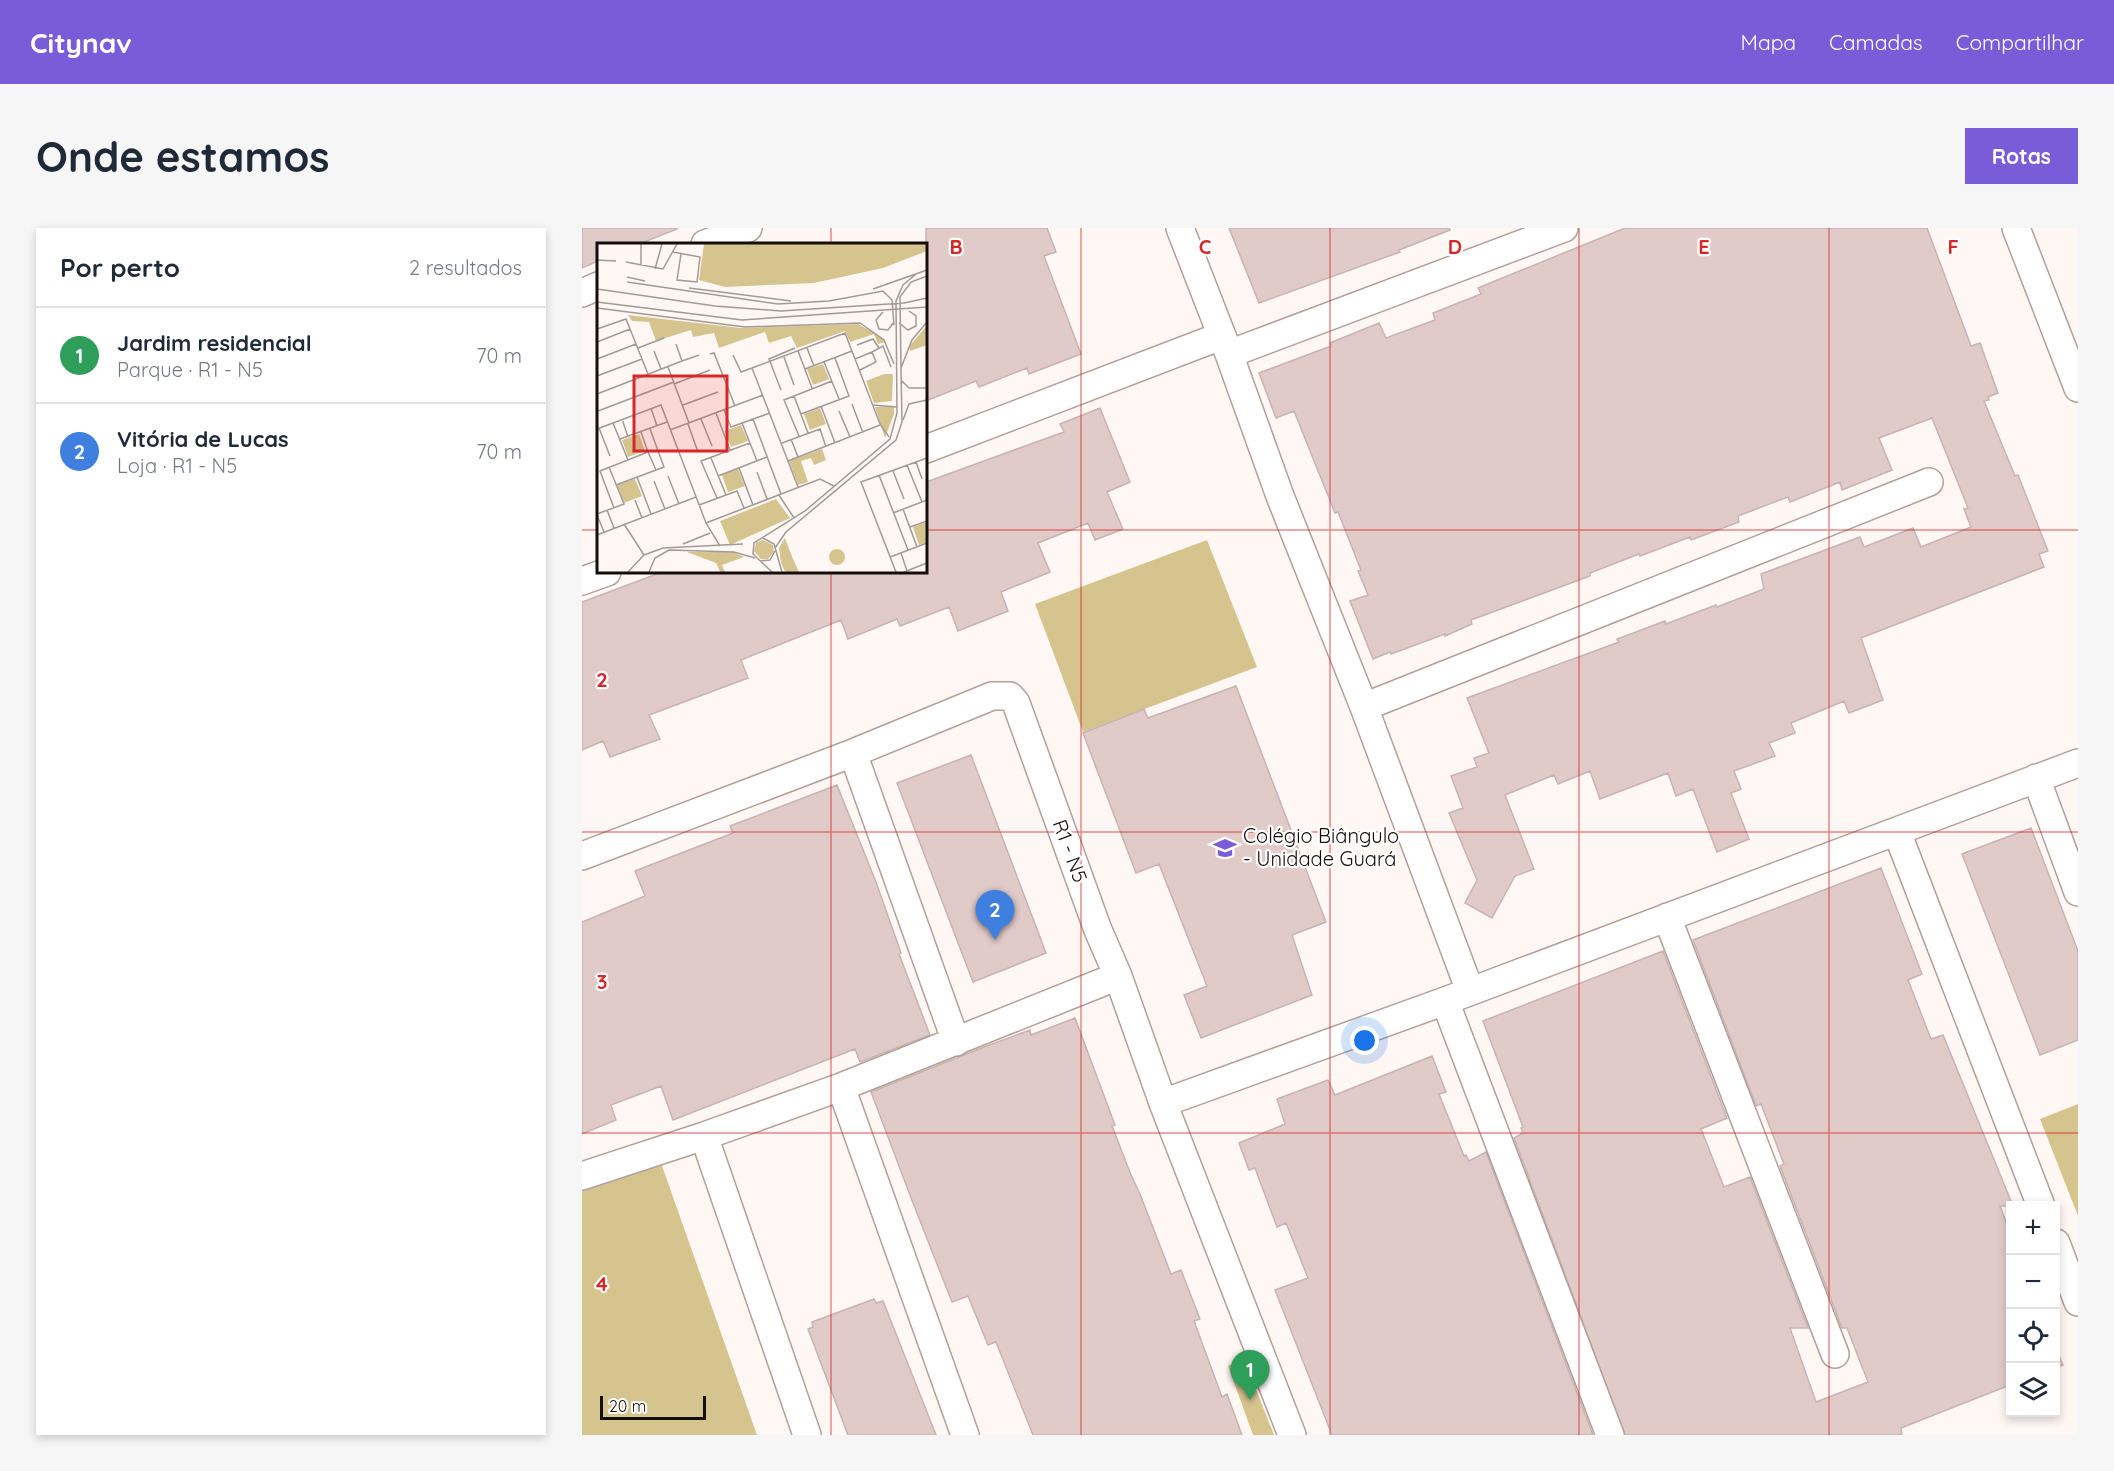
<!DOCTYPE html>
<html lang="pt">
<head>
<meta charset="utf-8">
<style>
  :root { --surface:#fff; --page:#f6f6f7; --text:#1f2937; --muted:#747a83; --line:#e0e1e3; --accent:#795dd8 }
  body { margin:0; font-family:Quicksand,sans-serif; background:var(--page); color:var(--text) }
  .controls { position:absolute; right:18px; bottom:18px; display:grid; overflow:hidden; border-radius:0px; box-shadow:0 3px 9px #0003 }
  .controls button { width:54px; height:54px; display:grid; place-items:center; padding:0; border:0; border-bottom:2px solid var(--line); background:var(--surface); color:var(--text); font:30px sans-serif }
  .scale { position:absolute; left:18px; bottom:15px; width:106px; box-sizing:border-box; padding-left:6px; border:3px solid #140e0b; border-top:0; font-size:16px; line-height:21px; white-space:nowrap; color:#140e0b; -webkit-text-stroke:4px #fff; paint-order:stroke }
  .you { position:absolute; left:783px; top:813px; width:21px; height:21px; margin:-15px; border:4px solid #fff; border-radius:50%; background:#1a73e8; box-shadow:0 0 0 9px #1a73e833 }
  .badge { display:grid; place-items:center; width:39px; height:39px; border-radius:50%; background:var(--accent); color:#fff; font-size:20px; font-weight:700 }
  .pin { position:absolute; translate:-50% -50px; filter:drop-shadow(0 2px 3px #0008) }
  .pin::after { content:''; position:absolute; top:32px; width:21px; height:18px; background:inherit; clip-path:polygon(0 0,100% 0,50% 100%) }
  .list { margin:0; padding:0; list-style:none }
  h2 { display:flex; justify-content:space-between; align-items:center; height:78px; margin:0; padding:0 24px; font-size:26px }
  h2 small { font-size:20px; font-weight:400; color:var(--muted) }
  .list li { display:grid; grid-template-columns:39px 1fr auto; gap:18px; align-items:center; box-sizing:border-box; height:96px; padding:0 24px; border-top:2px solid var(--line) }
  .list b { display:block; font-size:22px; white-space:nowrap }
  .list p { margin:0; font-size:20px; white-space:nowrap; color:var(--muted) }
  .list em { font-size:20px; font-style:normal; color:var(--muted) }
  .icon { flex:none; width:33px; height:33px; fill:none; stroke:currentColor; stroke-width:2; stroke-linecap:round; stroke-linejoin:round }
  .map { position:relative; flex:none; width:1496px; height:1207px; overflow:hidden; border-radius:0px }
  header { display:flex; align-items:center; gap:36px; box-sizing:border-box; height:84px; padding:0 30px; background:var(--accent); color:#fff }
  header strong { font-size:28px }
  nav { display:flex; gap:33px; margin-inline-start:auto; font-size:21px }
  .intro { display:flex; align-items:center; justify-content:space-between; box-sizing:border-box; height:144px; padding:0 36px }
  h1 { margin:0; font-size:42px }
  .button { padding:15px 27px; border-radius:0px; background:var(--accent); color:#fff; font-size:21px; font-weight:700 }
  main { display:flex; gap:36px; padding:0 36px }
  aside { flex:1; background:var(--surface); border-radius:0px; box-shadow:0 3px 9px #0003 }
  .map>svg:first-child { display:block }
  .green { fill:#d6c48f }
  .building { fill:#e0cbc9; stroke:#c8b3b2; stroke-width:1.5 }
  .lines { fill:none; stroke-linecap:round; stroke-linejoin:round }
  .minor-casing { stroke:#b2a099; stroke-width:30 }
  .minor { stroke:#fff; stroke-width:27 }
  .grid { fill:none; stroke:#d62828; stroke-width:1.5; stroke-opacity:0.55 }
  .labels { text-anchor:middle; stroke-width:4.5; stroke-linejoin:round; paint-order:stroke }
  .poi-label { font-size:20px; fill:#140e0b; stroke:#fff; text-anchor:start }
  .street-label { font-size:20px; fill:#140e0b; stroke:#fff }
  .inset-road { fill:none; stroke:#a19a97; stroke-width:1.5 }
  .view { fill:#d62828; fill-opacity:0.15; stroke:#d62828; stroke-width:3 }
  .inset-edge { fill:none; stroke:#140e0b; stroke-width:3 }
  .grid-label { font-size:20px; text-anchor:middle; font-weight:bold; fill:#d62828; stroke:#fff; stroke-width:4.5; stroke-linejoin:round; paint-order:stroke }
</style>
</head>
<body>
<header>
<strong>Citynav</strong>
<nav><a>Mapa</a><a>Camadas</a><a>Compartilhar</a></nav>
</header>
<div class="intro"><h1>Onde estamos</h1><a class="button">Rotas</a></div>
<main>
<aside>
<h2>Por perto<small>2 resultados</small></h2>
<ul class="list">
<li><span class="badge" style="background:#2e9e5b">1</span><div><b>Jardim residencial</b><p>Parque · R1 - N5</p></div><em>70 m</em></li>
<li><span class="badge" style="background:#3f7fe0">2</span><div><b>Vitória de Lucas</b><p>Loja · R1 - N5</p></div><em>70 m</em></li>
</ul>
</aside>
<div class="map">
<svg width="1496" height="1207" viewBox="0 0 1496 1207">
  <rect width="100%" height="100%" fill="#fff7f4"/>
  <path class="green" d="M 625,312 L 675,439 L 501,504 L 453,376 Z
    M 1496,876 L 1496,988 L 1458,891 Z
    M 78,932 L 175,1207 L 0,1207 L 0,960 Z
    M 662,1131 L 692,1207 L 671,1207 L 646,1138 Z"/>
  <path class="building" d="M 0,0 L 95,0 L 95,1 L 57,16 L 16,16 L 16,33 L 0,40 Z
    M 344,0 L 465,0 L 474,24 L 462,28 L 499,126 L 447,146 L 445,140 L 397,159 L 394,153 L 344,173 Z
    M 647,0 L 867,0 L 868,2 L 817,22 L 818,24 L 677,75 Z
    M 1043,0 L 1345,0 L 1389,118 L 1398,115 L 1416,165 L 1406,169 L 1407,172 L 1402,173 L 1433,248 L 1436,247 L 1466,323 L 1457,326 L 1462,339 L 1279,410 L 1301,472 L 1267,485 L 1262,473 L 1209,495 L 1213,505 L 1187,515 L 1193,528 L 1152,543 L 1159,561 L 1149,565 L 1167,611 L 1135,624 L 1111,561 L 1094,568 L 1086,545 L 1018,571 L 1008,543 L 976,556 L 972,547 L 923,567 L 952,641 L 933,648 L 910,690 L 883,675 L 895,652 L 867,585 L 881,580 L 869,548 L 895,539 L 892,530 L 907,525 L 885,470 L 1037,414 L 1035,411 L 1083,393 L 1084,396 L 1134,377 L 1135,379 L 1182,361 L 1179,346 L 1278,309 L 1282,319 L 1331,300 L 1339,319 L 1389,299 L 1382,281 L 1386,280 L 1350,190 L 1297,210 L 1310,242 L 1260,262 L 1258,254 L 1208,274 L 1206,269 L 1156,288 L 1157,294 L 1109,312 L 1108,309 L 1058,328 L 1057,326 L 1008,345 L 1008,348 L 889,392 L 890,396 L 863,408 L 863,406 L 809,426 L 808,424 L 791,431 L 768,373 L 786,367 L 776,343 L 779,342 L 756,284 L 753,285 L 712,183 L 694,190 L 677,145 L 749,118 L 748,115 L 797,95 L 804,110 L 853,92 L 851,85 L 899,66 L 896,60 Z
    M 518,180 L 548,254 L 525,264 L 541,301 L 513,312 L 506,295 L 456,315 L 468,344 L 419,364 L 426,383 L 376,403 L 367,379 L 318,398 L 315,391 L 266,411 L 259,392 L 159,432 L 166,450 L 67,487 L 78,511 L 28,529 L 21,513 L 0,522 L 0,374 L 80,344 L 344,344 L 344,254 L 482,204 L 478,196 Z
    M 654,458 L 744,694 L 710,707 L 730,767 L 619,810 L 602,767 L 625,758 L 577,636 L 554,645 L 501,505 L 562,481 L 566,490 Z
    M 389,527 L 464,725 L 391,754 L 315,555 Z
    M 255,557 L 294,654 L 319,725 L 317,726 L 348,807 L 278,834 L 273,821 L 91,892 L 79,858 L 29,877 L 34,892 L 0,906 L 0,694 L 63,668 L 53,643 L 151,605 L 148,598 Z
    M 1449,600 L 1496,723 L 1496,812 L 1458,827 L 1380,626 Z
    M 1299,640 L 1340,746 L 1326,752 L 1349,811 L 1361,807 L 1431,978 L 1418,978 L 1428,1004 L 1428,1157 L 1319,1200 L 1320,1207 L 1043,1207 L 932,910 L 941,905 L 939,900 L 941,899 L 901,793 L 1081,723 L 1145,890 L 1119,901 L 1142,959 L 1168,949 L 1226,1100 L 1208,1100 L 1234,1174 L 1286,1154 L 1265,1100 L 1260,1100 L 1198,938 L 1202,936 L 1179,876 L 1174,878 L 1111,712 Z
    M 493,790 L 533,897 L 530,898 L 549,947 L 558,966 L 589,1046 L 599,1042 L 618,1091 L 612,1093 L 640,1169 L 645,1166 L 660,1207 L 451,1207 L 414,1114 L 406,1117 L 386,1068 L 370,1074 L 331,975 L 289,864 L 402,819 L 448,802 L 449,807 Z
    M 850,828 L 864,864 L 857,866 L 882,928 L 884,927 L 887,933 L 904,924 L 1011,1207 L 750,1207 L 693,1062 L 726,1050 L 704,995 L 695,999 L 673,940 L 667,942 L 657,915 L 703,896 L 695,871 L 746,852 L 753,867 Z
    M 292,1071 L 294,1075 L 301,1073 L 354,1207 L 266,1207 L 226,1101 L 231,1099 L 230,1094 Z
    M 1473,1119 L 1481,1137 L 1473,1140 Z"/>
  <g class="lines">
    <g class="minor-casing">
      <path id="minor" d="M 598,0 L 647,126 L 698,268 L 782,479 L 888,763
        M 1434,0 L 1496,160
        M 123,16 L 166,0
        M 0,65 L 16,58
        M 647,126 L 982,0
        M 344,221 L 639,108
        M 0,353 L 25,344
        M 782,479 L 1347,254
        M 271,525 L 374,814
        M 1454,550 L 1496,664
        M 1315,604 L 1459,978
        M 0,628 L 271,525 L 410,468 L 428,468 L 434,475 L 516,702 L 536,748 L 581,875 L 710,1207
        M 1085,689 L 1253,1126
        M 863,773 L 1028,1207
        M 259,859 L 383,1207
        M 581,875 L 863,773 L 1496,535
        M 122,908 L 225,1207
        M 0,948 L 122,908 L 259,859 L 536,748
        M 1474,1015 L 1496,1074"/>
    </g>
    <use href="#minor" class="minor"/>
  </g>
  <path class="grid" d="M 249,0 L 249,16M 499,0 L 499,1207M 748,0 L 748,1207M 997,0 L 997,1207M 1247,0 L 1247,1207M 0,302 L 16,302M 344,302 L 1496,302M 249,344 L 249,1207M 0,604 L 1496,604M 0,905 L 1496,905"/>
  <defs>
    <g id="school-bare" transform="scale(1.8)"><path d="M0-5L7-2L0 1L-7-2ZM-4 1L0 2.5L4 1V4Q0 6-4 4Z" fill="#795dd8" stroke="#fff" stroke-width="2.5" paint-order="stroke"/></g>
  </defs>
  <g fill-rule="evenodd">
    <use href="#school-bare" x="643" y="620"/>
  </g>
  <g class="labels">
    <g class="poi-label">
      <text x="661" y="615">Colégio Biângulo<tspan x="661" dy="23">- Unidade Guará</tspan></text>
    </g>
    <g class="street-label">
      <text transform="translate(488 623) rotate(70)" y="7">R1 - N5</text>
    </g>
  </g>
  <g transform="translate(15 15)">
    <rect width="330" height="330" fill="#fff7f4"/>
    <path d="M 107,1 L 330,1 L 330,8 L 286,25 L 217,40 L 128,44 L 102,37 ZM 31,72 L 144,85 L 261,81 L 281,92 L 288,99 L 281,101 L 277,91 L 253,99 L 248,88 L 200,105 L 194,93 L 172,100 L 168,89 L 122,105 L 117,90 L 96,94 L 94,87 L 59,98 L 52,79 L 35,78 ZM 330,82 L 330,102 L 313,108 L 312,104 ZM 226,121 L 232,136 L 216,142 L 210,126 ZM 287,131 L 296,131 L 295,158 L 277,160 L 269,138 ZM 297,163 L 297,171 L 288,195 L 278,164 ZM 223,165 L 229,181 L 213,187 L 207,171 ZM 144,182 L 151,198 L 134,204 L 128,188 ZM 42,191 L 48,208 L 31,214 L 25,197 ZM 225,206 L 229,217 L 217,222 L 214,215 L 204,218 L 211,239 L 201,242 L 192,218 ZM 141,226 L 148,243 L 131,249 L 125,232 ZM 38,236 L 45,253 L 27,260 L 20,242 ZM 179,256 L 193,275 L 133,302 L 123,278 ZM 330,279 L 330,299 L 322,302 L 316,284 ZM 188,295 L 196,316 L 202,329 L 188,329 L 184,319 L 182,305 ZM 166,297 L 176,302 L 177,309 L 171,316 L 164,316 L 157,308 L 159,300 ZM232 314a8 8 0 1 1 16 0a8 8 0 1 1-16 0ZM 90,309 L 136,309 L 147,314 L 125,322 L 128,329 L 123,329 L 119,320 Z" fill="#d6c48f"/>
    <path class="inset-road" d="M 76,9 L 103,14 L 100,39 L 80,37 L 84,11M 0,17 L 19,18M 29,19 L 66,26 L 80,1M 44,23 L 44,1M 58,26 L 65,1M 30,34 L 48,38M 30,39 L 181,61 L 232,58 L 286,48 L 295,57 L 297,82M 92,45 L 194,58M 0,46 L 118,63 L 184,68 L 307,60 L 330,55M 276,46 L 330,27M 0,59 L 145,77 L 330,64M 0,65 L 148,84 L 263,80 L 287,97 L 297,121M 286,69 L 279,77 L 282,86 L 291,87 L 297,79M 302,80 L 311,87 L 319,83 L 319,73 L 312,68M 0,86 L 29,76 L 51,131M 0,99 L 33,86M 260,102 L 276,96 L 282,105M 41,105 L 67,95M 210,105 L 217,123M 57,108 L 64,126M 201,108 L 215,145M 275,109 L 286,103 L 294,124M 113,111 L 117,110 L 138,163M 136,112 L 144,129 L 155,125M 187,114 L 197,142M 0,116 L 39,101M 258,116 L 275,109 L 279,119 L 263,127M 85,118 L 102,112M 227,119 L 242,156M 71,124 L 92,180M 304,125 L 303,54 L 314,39 L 330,33M 208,126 L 255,108M 0,133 L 45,116M 305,138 L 312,145 L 330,145M 77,141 L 113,127M 184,147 L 172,116 L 198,105M 0,151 L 85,118 L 79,101M 197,153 L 211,190M 255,161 L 266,190M 86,162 L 121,149M 276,162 L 300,164M 224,163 L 238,200M 54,165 L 60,183M 127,167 L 134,184 L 173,170M 1,168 L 77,139M 242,168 L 253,194M 119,170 L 133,207M 204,171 L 252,153 L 238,115M 25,176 L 31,194M 104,176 L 115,203M 156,176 L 184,251M 306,177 L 312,161 L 330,157M 16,180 L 31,217M 145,180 L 160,218M 91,181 L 101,209M 2,185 L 13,213M 0,186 L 64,162 L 109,280M 73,187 L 166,152M 44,189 L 51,209M 202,193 L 187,157 L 235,138M 23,196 L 70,179M 194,196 L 201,214M 185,200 L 223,186 L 229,204M 114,215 L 129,252M 191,218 L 283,182M 319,219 L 325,236M 310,222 L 325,259M 142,225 L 156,262M 296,228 L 307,256M 160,229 L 170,256M 282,232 L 311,307M 71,233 L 82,261M 121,233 L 170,214M 40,234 L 54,271M 57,238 L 68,266M 19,242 L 67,224 L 53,186M 201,244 L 155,125 L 248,90 L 283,181 L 292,194M 182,252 L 197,275M 120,255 L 104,218 L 153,200M 38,257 L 45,275M 102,262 L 140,248 L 147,265M 17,265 L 3,228 L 51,209 L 59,227M 306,266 L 320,304M 10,267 L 17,285M 296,270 L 330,257M 0,271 L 27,261 L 12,224M 0,272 L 7,289M 27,281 L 47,312M 313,284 L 330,278M 0,292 L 99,254M 166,295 L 177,301 L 185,329M 86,301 L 113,290M 123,303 L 109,280 L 223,236 L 237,243M 178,305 L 189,289 L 299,197 L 305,179 L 304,125 L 315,97 L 330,79M 304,310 L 310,328M 293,314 L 330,300M 163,318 L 173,317 L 178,308M 31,329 L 47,312 L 66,305 L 146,301M 52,329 L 58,315 L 72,307 L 137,309 L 158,315M 175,329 L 156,311 L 157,300 L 208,268 L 293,196 L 300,170 L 299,58 L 306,42 L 319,31M 299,329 L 264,239 L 330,215M 307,329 L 330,320"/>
    <path class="view" d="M 37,133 L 130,133 L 130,208 L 37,208 Z"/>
    <rect width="330" height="330" class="inset-edge"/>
  </g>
  <g class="grid-label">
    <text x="374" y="26">B</text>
    <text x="623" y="26">C</text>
    <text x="873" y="26">D</text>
    <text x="1122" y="26">E</text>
    <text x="1371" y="26">F</text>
    <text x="20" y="459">2</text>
    <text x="20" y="761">3</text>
    <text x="20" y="1063">4</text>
  </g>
</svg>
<div class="controls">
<button>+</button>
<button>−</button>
<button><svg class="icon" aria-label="locate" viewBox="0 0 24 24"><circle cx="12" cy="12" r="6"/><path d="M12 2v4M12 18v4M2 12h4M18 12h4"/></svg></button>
<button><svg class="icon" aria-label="layers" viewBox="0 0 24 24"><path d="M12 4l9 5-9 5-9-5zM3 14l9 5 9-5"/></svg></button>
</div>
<div class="scale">20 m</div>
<div class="you"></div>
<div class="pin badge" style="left:668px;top:1172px;background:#2e9e5b">1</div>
<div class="pin badge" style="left:413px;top:712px;background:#3f7fe0">2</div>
</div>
</main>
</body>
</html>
